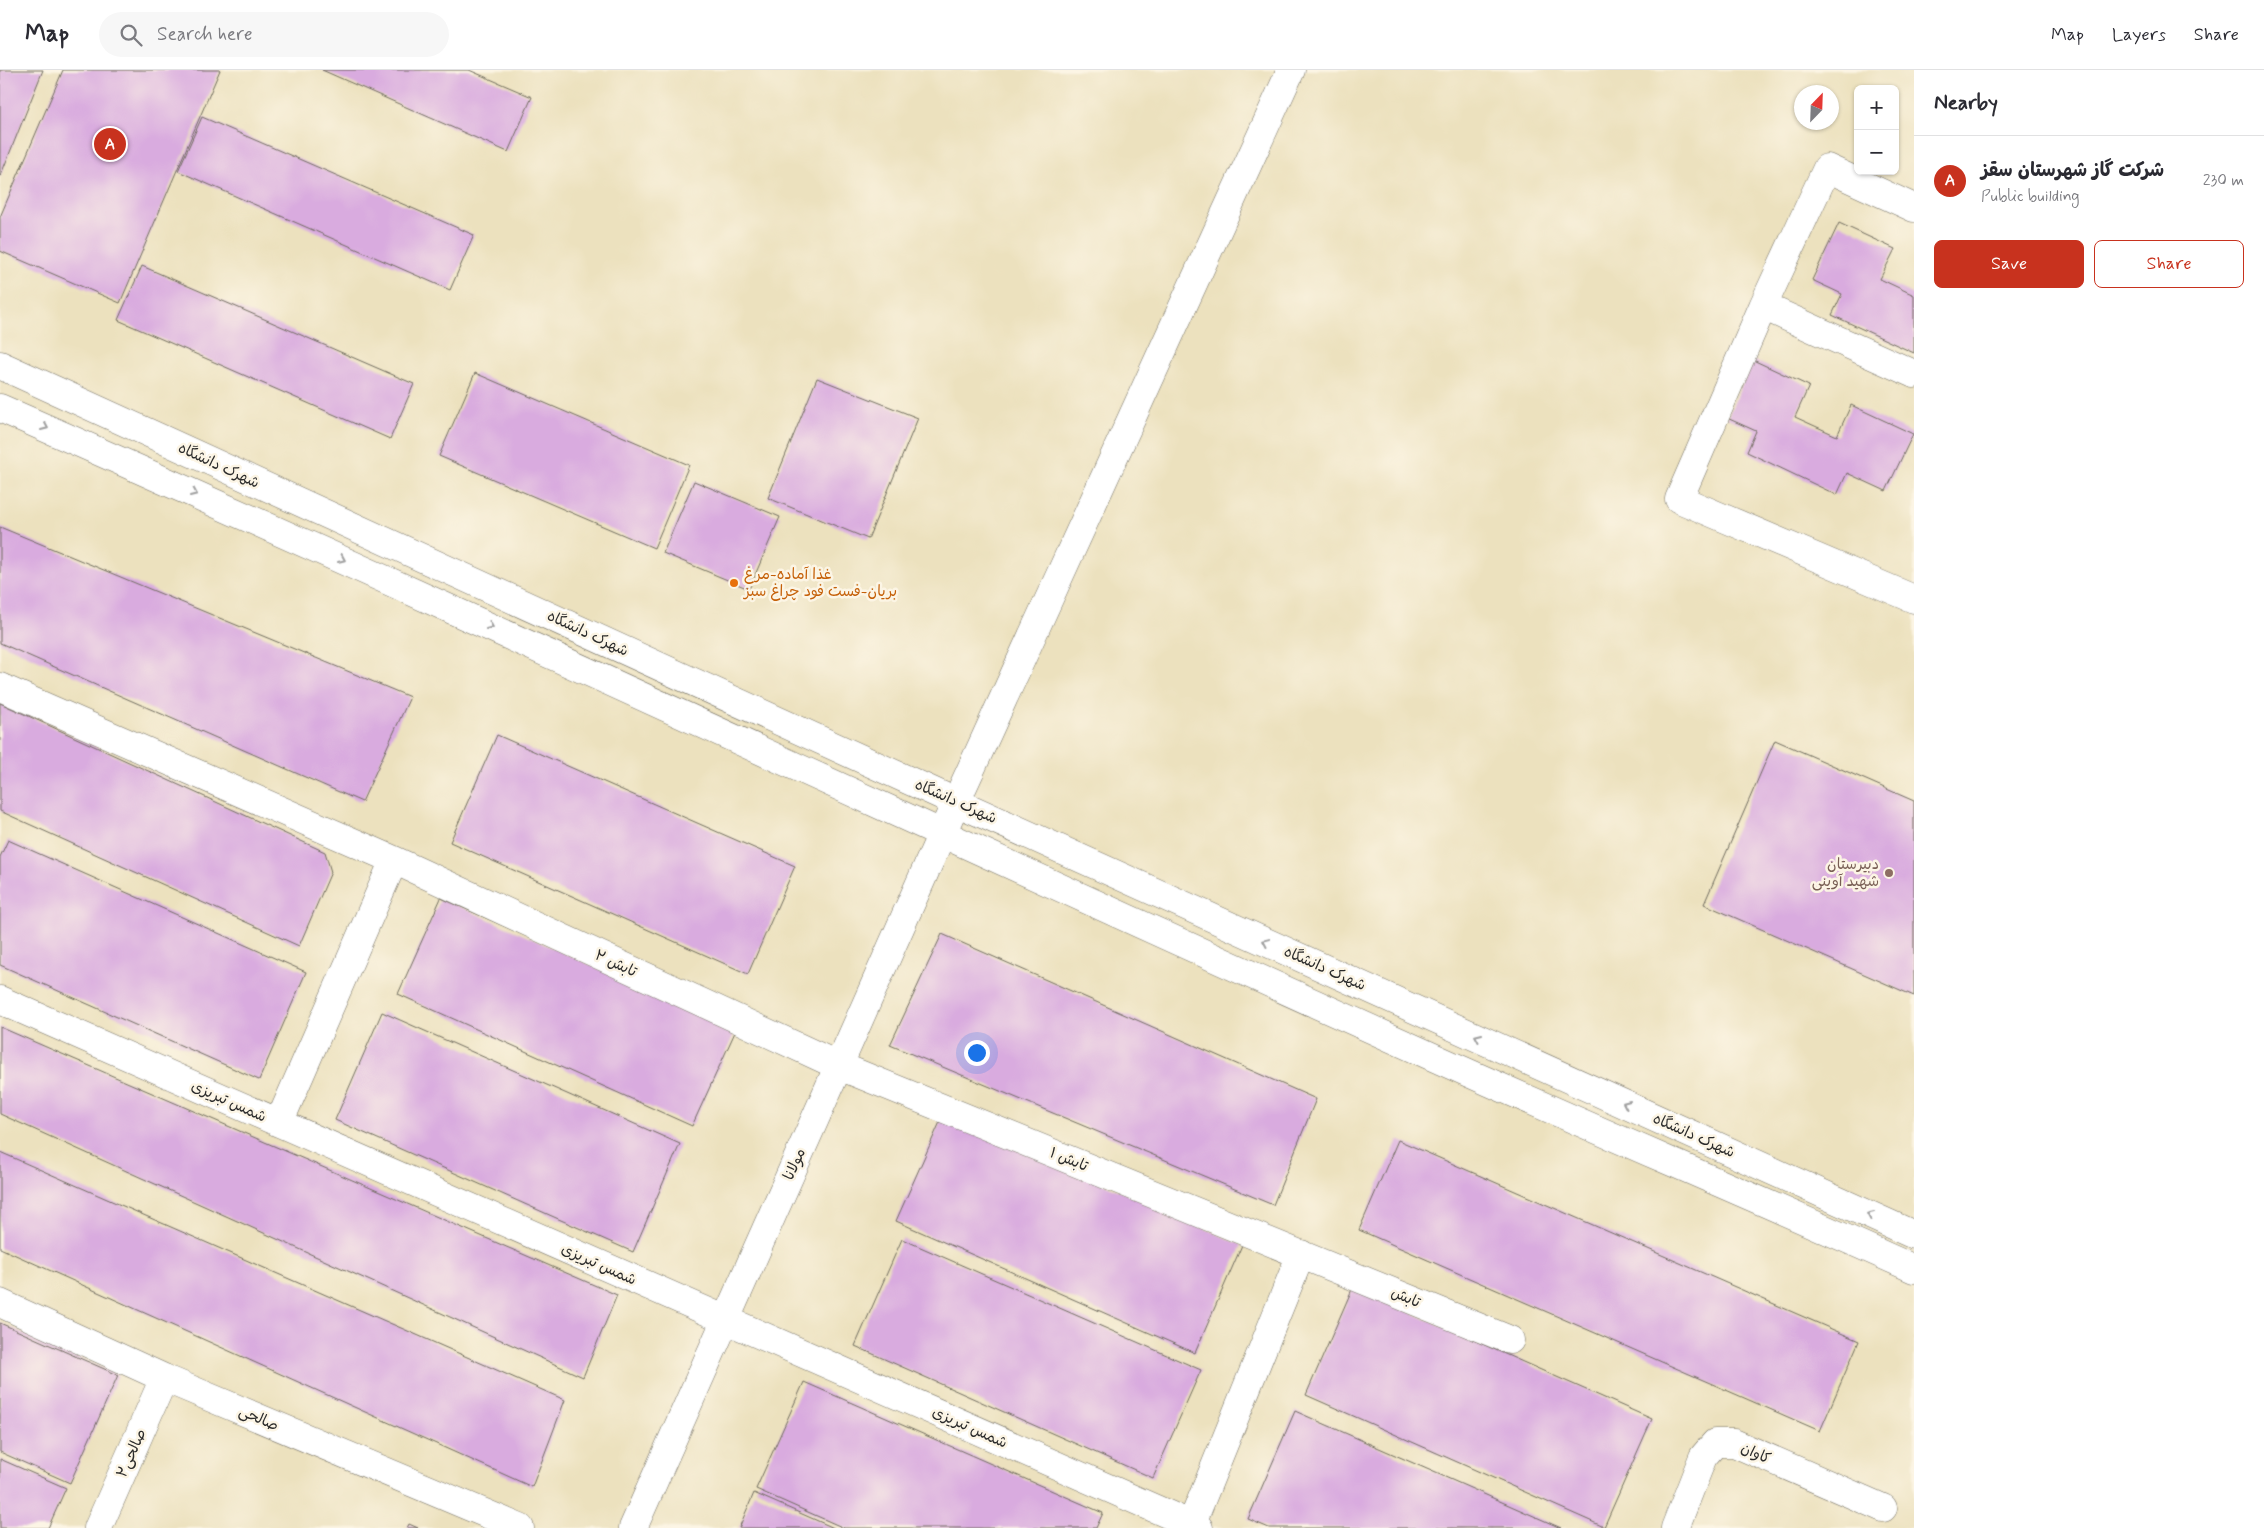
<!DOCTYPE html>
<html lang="en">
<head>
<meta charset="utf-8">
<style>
  :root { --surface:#fff; --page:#f7f7f7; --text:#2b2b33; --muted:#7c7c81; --line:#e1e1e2; --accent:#c8321e }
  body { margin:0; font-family:Mynerve,"Playpen Sans Arabic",sans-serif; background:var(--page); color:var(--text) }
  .controls { position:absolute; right:15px; top:15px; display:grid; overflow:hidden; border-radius:8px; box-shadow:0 1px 4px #0004 }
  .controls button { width:45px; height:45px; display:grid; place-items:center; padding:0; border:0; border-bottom:1px solid var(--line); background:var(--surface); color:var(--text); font:25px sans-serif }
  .compass { position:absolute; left:1794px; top:15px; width:45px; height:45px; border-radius:50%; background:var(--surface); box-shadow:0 1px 4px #0004; rotate:23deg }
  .you { position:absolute; left:976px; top:982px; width:18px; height:18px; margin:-12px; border:4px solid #fff; border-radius:50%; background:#1a73e8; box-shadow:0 0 0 8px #1a73e833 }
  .badge { display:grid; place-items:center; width:32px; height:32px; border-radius:50%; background:var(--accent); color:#fff; font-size:16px; font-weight:700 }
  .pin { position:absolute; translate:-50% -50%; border:2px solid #fff; box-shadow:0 1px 5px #0006 }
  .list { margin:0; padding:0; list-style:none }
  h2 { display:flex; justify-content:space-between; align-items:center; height:65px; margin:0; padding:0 20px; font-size:21px }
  h2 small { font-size:16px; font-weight:400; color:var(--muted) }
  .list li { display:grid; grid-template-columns:32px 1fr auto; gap:15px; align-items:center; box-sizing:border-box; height:90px; padding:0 20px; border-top:1px solid var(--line) }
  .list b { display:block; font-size:19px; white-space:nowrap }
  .list p { margin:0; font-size:16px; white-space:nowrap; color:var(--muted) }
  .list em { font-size:16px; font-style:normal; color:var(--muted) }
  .actions { display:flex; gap:10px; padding:15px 20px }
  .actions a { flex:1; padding:11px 0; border:1px solid var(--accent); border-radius:8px; text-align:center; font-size:18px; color:var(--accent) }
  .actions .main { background:var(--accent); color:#fff }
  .icon { flex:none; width:28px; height:28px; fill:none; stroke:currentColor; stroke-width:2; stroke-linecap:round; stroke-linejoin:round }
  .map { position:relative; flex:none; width:1914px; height:1458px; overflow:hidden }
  header { display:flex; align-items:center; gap:30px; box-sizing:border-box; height:70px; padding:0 25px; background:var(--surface); border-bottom:1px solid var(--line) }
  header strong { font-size:24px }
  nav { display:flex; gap:28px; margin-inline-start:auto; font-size:18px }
  .search { width:350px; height:45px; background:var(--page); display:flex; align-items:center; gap:12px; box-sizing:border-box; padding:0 18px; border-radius:28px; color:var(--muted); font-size:19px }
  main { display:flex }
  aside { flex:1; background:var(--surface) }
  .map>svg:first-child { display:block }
  .building { fill:#d9abdf }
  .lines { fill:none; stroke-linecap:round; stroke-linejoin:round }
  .minor-casing { stroke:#6f6b5e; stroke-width:29 }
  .tertiary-casing { stroke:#6f6b5e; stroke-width:29 }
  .primary-casing { stroke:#6f6b5e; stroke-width:29 }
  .minor { stroke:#fff; stroke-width:28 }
  .tertiary { stroke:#fff; stroke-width:28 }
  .primary { stroke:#fff; stroke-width:28 }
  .oneway { stroke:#a0a0a0 }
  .food-dot { fill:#e8710a; stroke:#fcf5e5; stroke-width:2 }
  .education-dot { fill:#8d6e63; stroke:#fcf5e5; stroke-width:2 }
  .labels { text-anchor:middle; stroke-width:5; stroke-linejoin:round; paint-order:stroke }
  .street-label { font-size:15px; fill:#2b2b2b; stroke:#fcf5e5 }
  .food-label { font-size:15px; fill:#c56008; stroke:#fcf5e5; text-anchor:start }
  .education-label { font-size:15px; fill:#785e54; stroke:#fcf5e5; text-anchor:end }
</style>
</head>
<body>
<header>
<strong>Map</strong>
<div class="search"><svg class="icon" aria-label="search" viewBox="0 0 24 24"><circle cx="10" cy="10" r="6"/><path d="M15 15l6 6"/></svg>Search here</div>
<nav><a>Map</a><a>Layers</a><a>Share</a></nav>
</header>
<main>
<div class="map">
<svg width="1914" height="1458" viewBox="0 0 1914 1458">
  <rect width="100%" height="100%" fill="#fcf5e5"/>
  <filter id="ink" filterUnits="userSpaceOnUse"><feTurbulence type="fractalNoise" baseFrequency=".02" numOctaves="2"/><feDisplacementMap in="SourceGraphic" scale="10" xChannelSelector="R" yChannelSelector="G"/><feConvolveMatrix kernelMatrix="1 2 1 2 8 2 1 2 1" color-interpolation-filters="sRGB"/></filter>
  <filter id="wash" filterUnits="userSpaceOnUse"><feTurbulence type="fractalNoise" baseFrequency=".0096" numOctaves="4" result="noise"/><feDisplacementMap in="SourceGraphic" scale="20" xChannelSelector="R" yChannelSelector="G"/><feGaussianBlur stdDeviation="1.12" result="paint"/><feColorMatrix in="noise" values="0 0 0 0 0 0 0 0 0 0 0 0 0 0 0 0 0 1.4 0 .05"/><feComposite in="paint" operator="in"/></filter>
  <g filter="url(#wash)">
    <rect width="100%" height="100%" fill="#ece1be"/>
    <g id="blocks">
      <path class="building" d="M 0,0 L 43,0 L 0,107 Z
        M 63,0 L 220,0 L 120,233 L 0,181 L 0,147 Z
        M 322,0 L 469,0 L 532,27 L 508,82 Z
        M 202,47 L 474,165 L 450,220 L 178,101 Z
        M 1839,153 L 1895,179 L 1880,209 L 1914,225 L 1914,283 L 1832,245 L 1842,224 L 1812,210 Z
        M 142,196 L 414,314 L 390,369 L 118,250 Z
        M 1753,290 L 1809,316 L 1795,347 L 1837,366 L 1851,335 L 1913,364 L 1886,421 L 1847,403 L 1837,425 L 1747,382 L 1756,361 L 1727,348 Z
        M 475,303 L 689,395 L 654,478 L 439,386 Z
        M 817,308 L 918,348 L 868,469 L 768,428 Z
        M 694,411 L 780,447 L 749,519 L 663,483 Z
        M 0,457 L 410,627 L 362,732 L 0,573 Z
        M 0,633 L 325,782 L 331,802 L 299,876 L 0,741 Z
        M 497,665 L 795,796 L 748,904 L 450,772 Z
        M 1775,670 L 1914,731 L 1914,926 L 1704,834 Z
        M 8,770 L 306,902 L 259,1010 L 0,895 L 0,787 Z
        M 441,828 L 736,960 L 692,1056 L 398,924 Z
        M 942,864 L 1316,1029 L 1273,1135 L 890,975 Z
        M 382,942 L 680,1074 L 633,1182 L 335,1050 Z
        M 0,957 L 617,1225 L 583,1307 L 0,1044 Z
        M 944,1043 L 1242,1175 L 1195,1283 L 896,1151 Z
        M 1398,1070 L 1859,1271 L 1820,1361 L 1359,1160 Z
        M 0,1082 L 565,1330 L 532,1417 L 0,1178 Z
        M 902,1169 L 1201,1300 L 1153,1408 L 855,1276 Z
        M 1353,1217 L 1652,1349 L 1604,1457 L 1306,1325 Z
        M 0,1253 L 118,1305 L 70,1413 L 0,1382 Z
        M 804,1312 L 1103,1443 L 1096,1458 L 844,1458 L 756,1419 Z
        M 1295,1341 L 1561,1458 L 1269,1458 L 1248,1449 Z
        M 0,1389 L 66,1418 L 48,1458 L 0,1458 Z
        M 754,1423 L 834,1458 L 739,1458 Z
        M 409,1454 L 418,1458 L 407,1458 Z"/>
    </g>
  </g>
  <g filter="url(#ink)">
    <use href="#blocks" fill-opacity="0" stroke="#6f6b5e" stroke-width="1"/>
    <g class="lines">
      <g class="minor-casing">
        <path id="minor" d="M 1914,138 L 1827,98 L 1763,236 L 1679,429 L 1914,529
          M 1763,236 L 1914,304
          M 0,617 L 394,790 L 837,995 L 1510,1270
          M 0,930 L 1199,1458
          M 279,1053 L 394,790
          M 0,1233 L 164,1308 L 520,1458
          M 98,1458 L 164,1308
          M 633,1458 L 956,732
          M 1190,1458 L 1301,1184
          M 1675,1458 L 1703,1387 L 1715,1373 L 1734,1373 L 1883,1438"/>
      </g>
      <g class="tertiary-casing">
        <path id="tertiary" d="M 956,732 L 1291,0"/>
      </g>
      <g class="primary-casing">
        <path id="primary" d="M 0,295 L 956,732 L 1914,1165
          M 0,338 C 477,547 947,768 1422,982 C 1585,1056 1751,1125 1914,1199"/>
      </g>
      <use href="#minor" class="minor"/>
      <use href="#tertiary" class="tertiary"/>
      <use href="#primary" class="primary"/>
    </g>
    <defs><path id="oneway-chevron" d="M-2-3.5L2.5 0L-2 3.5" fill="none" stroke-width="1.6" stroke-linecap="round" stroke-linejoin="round" transform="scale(1.25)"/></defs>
    <g class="oneway">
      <use href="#oneway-chevron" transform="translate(45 357) rotate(24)"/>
      <use href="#oneway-chevron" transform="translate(194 423) rotate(24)"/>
      <use href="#oneway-chevron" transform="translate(342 489) rotate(24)"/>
      <use href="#oneway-chevron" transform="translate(490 556) rotate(24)"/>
      <use href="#oneway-chevron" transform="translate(1266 872) rotate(-156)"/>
      <use href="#oneway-chevron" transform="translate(1478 967) rotate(-156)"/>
      <use href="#oneway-chevron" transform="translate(1626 1034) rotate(-156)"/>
      <use href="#oneway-chevron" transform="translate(1870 1145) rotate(-156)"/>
    </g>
  </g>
  <circle class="food-dot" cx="734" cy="513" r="5"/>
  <circle class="education-dot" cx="1889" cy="803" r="5"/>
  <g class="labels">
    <g class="street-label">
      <text transform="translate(219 395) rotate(25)" y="5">شهرک دانشگاه</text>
      <text transform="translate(588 563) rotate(25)" y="5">شهرک دانشگاه</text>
      <text transform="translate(956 731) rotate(24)" y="5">شهرک دانشگاه</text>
      <text transform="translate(616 893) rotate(25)" y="5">تابش ۲</text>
      <text transform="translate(1325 898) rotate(24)" y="5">شهرک دانشگاه</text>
      <text transform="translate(229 1031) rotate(24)" y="5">شمس تبریزی</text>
      <text transform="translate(1694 1065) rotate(24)" y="5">شهرک دانشگاه</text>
      <text transform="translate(1069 1089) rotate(22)" y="5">تابش ۱</text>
      <text transform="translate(794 1094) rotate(-66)" y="5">مولانا</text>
      <text transform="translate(599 1194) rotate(24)" y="5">شمس تبریزی</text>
      <text transform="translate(1406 1227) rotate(23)" y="5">تابش</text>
      <text transform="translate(259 1348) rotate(23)" y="5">صالحی</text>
      <text transform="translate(970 1357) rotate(24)" y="5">شمس تبریزی</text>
      <text transform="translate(131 1383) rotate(-66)" y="5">صالحی۲</text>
      <text transform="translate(1756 1383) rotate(24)" y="5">کاوان</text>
    </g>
    <g class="food-label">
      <text x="744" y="509">غذا آماده-مرغ<tspan x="744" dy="17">بریان-فست فود چراغ سبز</tspan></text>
    </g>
    <g class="education-label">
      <text x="1879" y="799">دبیرستان<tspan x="1879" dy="17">شهید آوینی</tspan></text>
    </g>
  </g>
</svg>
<div class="controls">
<button>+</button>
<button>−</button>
</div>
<svg class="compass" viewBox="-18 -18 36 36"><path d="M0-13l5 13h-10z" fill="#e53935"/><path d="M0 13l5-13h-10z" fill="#7c7c81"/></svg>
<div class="you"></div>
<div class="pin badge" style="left:110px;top:74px">A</div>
</div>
<aside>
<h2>Nearby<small></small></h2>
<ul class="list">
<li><span class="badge">A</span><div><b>شرکت گاز شهرستان سقز</b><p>Public building</p></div><em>230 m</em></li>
</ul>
<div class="actions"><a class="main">Save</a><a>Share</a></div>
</aside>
</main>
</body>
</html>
